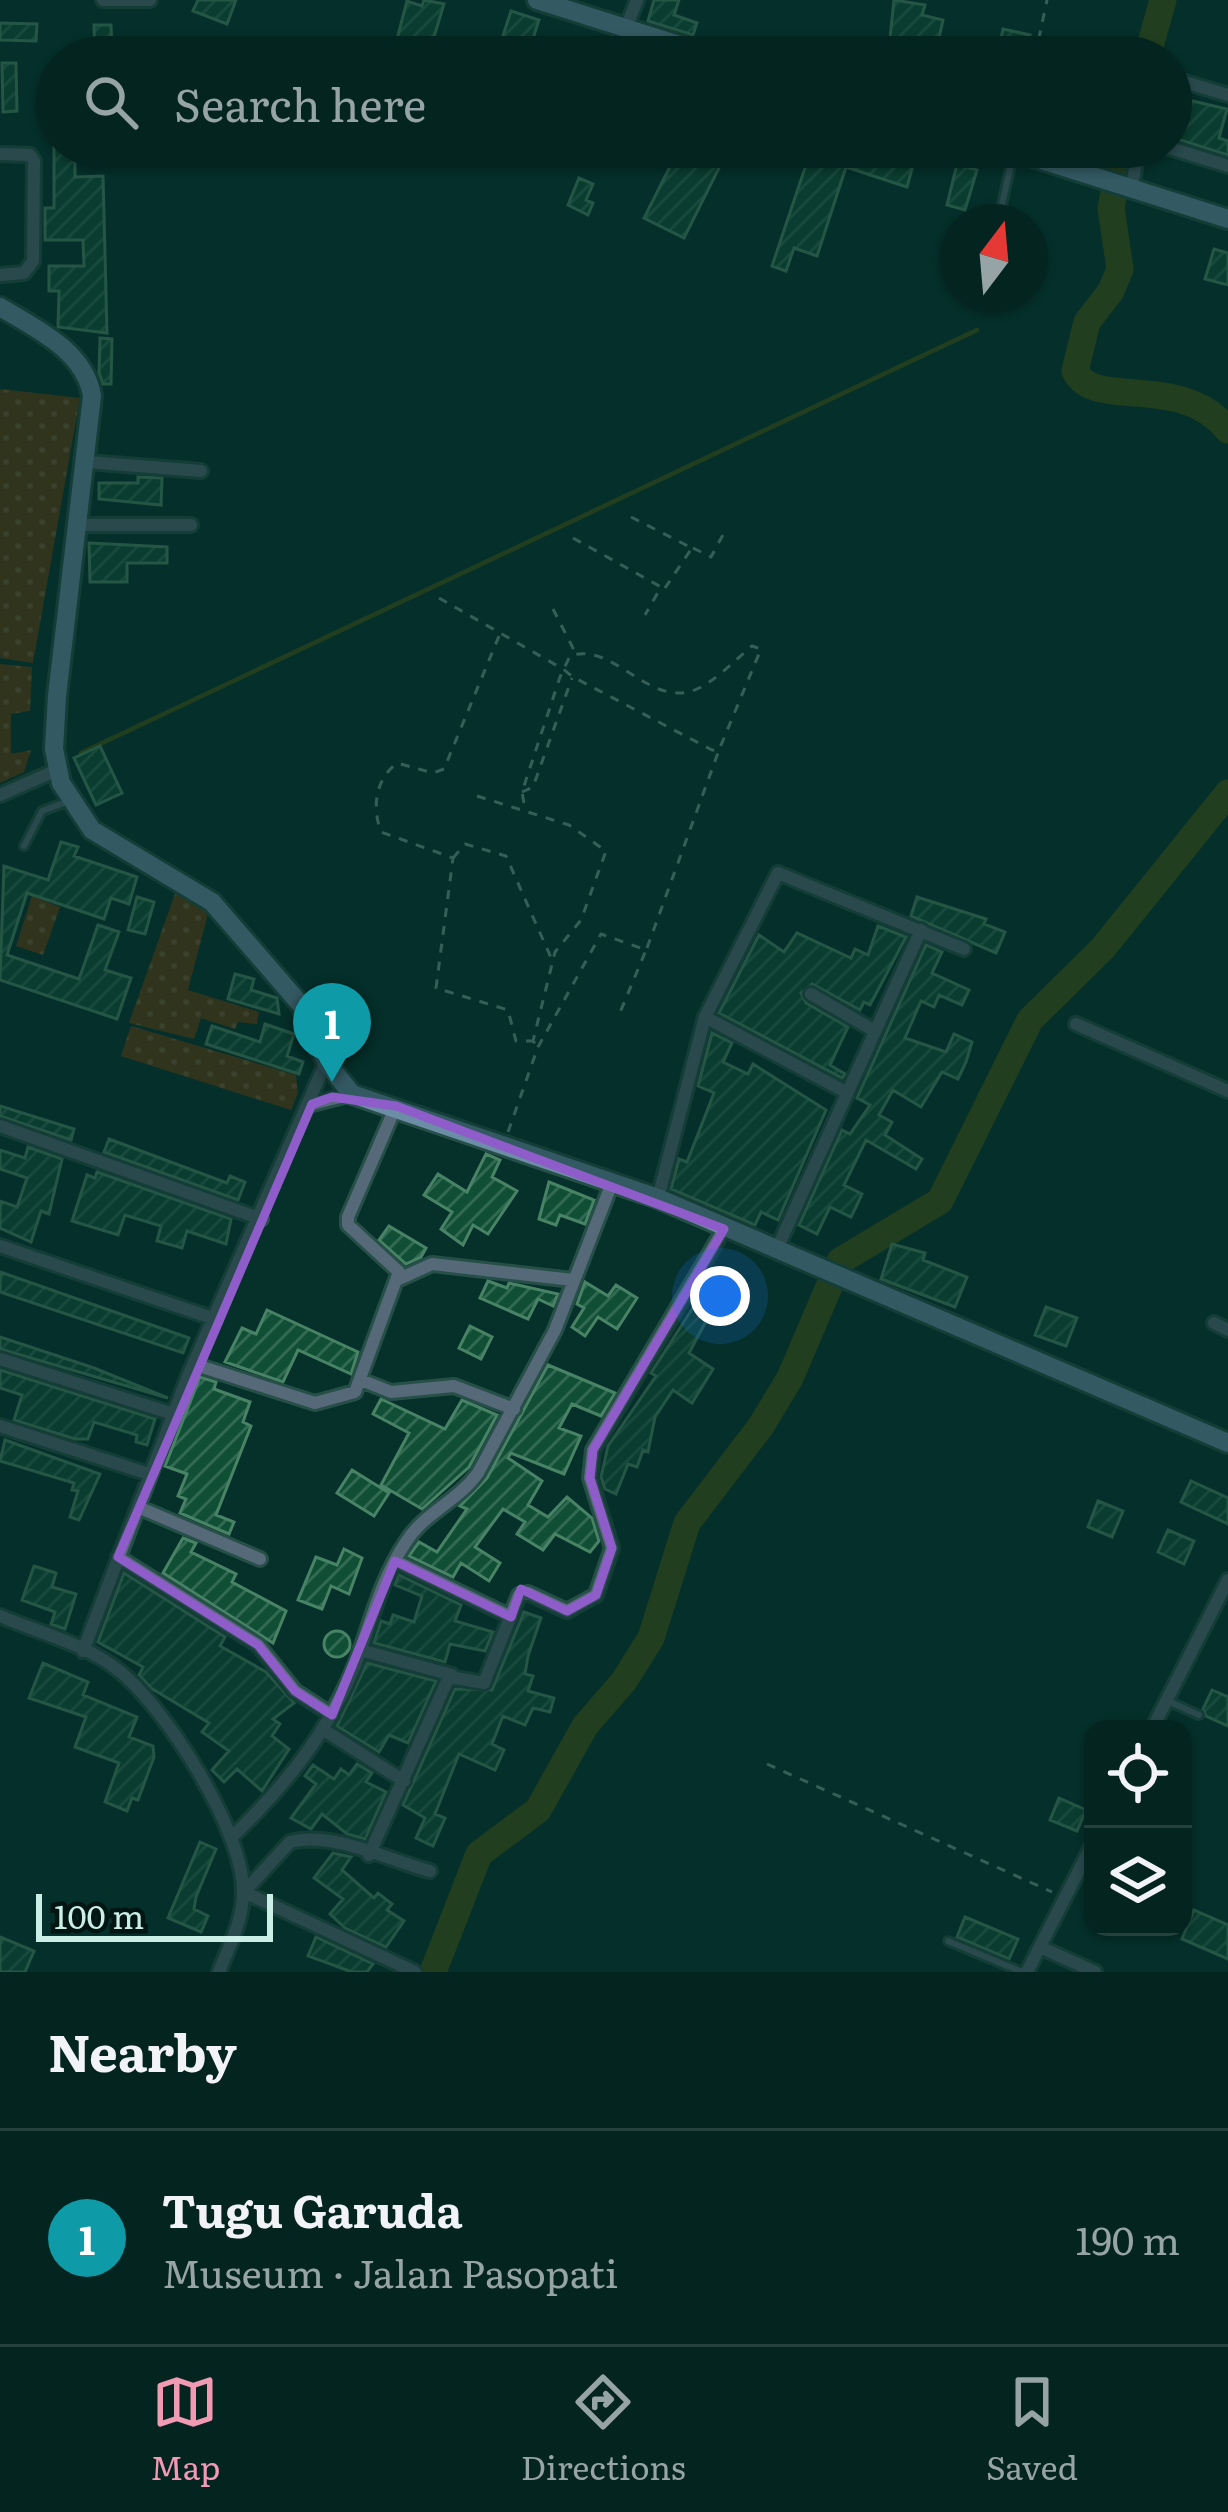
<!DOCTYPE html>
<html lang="en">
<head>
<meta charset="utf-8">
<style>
  :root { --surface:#042420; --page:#0d2c29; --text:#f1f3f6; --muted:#97a4a5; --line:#25413e; --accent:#f19ab4 }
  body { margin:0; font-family:Literata,serif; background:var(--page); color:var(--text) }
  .controls { position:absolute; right:36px; bottom:36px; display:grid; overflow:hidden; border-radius:24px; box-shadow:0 3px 9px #0004 }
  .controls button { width:108px; height:108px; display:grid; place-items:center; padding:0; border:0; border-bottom:3px solid var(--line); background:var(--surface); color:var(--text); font:60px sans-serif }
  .compass { position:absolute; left:940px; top:204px; width:108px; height:108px; border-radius:50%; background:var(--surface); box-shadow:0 3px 9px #0004; rotate:16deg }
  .scale { position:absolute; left:36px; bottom:30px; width:237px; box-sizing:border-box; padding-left:12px; border:6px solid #cbefe7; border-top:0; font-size:33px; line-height:42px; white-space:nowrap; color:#cbefe7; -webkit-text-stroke:9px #011612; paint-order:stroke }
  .you { position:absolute; left:720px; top:1296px; width:42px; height:42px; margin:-30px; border:9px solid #fff; border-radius:50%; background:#1a73e8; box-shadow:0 0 0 18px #1a73e833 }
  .badge { display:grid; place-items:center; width:78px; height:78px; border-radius:50%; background:var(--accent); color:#fff; font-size:39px; font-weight:700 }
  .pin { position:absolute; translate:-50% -99px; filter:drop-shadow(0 3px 6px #0008) }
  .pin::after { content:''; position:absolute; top:63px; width:42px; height:36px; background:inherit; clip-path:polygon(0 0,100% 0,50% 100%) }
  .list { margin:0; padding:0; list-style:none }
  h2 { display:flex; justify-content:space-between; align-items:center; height:156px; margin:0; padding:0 48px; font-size:51px }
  h2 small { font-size:39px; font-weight:400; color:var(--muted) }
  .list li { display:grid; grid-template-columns:78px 1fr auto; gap:36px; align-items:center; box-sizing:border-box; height:216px; padding:0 48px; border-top:3px solid var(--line) }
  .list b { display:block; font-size:45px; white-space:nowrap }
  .list p { margin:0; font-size:39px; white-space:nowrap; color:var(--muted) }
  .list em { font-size:39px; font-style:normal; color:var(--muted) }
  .icon { flex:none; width:66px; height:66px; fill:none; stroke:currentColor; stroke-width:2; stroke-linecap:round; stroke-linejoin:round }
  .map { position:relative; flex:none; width:1228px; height:1972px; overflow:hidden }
  .search { position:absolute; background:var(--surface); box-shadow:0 3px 9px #0004; left:36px; right:36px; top:36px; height:132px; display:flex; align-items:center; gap:30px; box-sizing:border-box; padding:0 42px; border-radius:66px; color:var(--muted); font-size:45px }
  .sheet { height:372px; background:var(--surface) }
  nav { display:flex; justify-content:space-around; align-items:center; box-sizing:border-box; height:168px; border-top:3px solid var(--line); background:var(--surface); font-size:33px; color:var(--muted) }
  nav a { display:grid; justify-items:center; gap:6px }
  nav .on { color:var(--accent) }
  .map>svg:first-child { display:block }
  .grass { fill:url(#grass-dots) }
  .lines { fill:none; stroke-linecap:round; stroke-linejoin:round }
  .stream { stroke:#445113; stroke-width:4.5 }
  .river { stroke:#445113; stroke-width:27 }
  .building { fill:url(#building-hatch); stroke:#498366; stroke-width:3 }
  .lane-casing { stroke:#264f48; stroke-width:12 }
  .street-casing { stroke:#264f48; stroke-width:18 }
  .secondary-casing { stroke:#264f48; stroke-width:24 }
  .path { stroke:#709790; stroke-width:3; stroke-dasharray:9 9; stroke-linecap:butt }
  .lane { stroke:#556978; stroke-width:6 }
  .street { stroke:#556978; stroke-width:12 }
  .secondary { stroke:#6c8da6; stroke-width:18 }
  .marked { fill:none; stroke:#8f5dc9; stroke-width:9; stroke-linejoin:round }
</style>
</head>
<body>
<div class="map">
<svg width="1228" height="1972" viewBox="0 0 1228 1972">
  <defs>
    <pattern id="grass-dots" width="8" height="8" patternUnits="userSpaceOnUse" patternTransform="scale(3)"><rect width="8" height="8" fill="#653a0f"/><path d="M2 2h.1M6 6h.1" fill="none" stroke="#7a5732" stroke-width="1.8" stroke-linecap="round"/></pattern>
    <pattern id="building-hatch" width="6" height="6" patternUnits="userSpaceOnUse" patternTransform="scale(3)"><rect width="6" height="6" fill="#104f35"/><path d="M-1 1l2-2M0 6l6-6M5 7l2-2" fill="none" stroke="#316952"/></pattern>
  </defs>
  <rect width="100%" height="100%" fill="#06302a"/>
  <path class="grass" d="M 0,389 L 80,398 L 33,663 L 0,658 Z
    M 0,664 L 32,667 L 30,711 L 11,714 L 11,754 L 31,750 L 24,772 L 0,783 Z
    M 176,891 L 209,910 L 188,990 L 259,1012 L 257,1024 L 238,1022 L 235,1029 L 201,1018 L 194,1039 L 129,1023 Z
    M 32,896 L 60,907 L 43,955 L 16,946 Z
    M 131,1026 L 296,1075 L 298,1093 L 291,1110 L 121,1056 Z"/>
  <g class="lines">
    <path class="stream" d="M 81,753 L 977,330
      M 0,788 L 44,768"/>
    <path class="river" d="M 1147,57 L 1163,0
      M 1123,147 L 1111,208 L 1120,269 L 1111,291 L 1087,322 L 1075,371 C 1094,411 1180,371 1228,430
      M 433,1972 L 479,1854 L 538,1810 L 585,1726 L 624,1681 L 651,1638 L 687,1523 L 761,1426 L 790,1378 L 840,1261 L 940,1201 L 1030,1020 L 1103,948 L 1228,793"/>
  </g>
  <path class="building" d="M 198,0 L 236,0 L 227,24 L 193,11 Z
    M 424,0 L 444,4 L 430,50 L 397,39 L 407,1 L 422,6 Z
    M 654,0 L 679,0 L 674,15 L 697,23 L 693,35 L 648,21 Z
    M 894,0 L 925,5 L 922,15 L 943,20 L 935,57 L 888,57 Z
    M 511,11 L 539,20 L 527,57 L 496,57 Z
    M 0,23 L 37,24 L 36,41 L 0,40 Z
    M 94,25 L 111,25 L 112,50 L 104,57 L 95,57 Z
    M 1003,29 L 1030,35 L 1025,57 L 997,57 Z
    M 2,63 L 16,63 L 17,111 L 3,112 Z
    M 1184,99 L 1227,109 L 1219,138 L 1228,141 L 1228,155 L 1171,137 L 1171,119 L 1177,121 Z
    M 54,147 L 75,147 L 75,177 L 103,176 L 107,333 L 58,327 L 59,291 L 49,291 L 49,266 L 84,266 L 83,240 L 45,240 L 45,208 L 54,208 Z
    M 680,147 L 720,166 L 684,238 L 644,218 Z
    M 812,147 L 918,147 L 907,187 L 846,167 L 817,256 L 794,248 L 786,271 L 772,266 Z
    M 957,164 L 977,170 L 965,210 L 947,205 Z
    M 579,178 L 593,184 L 586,200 L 593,203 L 588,215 L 568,205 Z
    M 1214,249 L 1228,253 L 1228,285 L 1205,279 Z
    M 100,338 L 112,339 L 111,384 L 103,384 L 99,373 Z
    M 138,477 L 162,478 L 161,505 L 99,499 L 99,483 L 138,483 Z
    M 89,543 L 167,547 L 167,563 L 127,563 L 127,582 L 90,582 Z
    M 100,746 L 122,793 L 96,805 L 74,758 Z
    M 61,842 L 78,847 L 74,856 L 137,877 L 129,904 L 111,898 L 104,919 L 27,893 L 7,955 L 79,979 L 98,925 L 119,932 L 105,970 L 131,978 L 117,1019 L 0,980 L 4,866 L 48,880 Z
    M 137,897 L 154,902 L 145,934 L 128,930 Z
    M 917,897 L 986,919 L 984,924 L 1005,932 L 996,953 L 911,916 Z
    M 878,926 L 906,937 L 870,1005 L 864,1002 L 860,1010 L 812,984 L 801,993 L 806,1003 L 848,1027 L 830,1065 L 845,1074 L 842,1078 L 719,1013 L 759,935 L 784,952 L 797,933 L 851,958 L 855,949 L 868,955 Z
    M 926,945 L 942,952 L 932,973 L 969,990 L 962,1005 L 939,995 L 934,1007 L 921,1001 L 905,1038 L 946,1052 L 954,1034 L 972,1042 L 966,1062 L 958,1079 L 942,1072 L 921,1107 L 893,1090 L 879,1115 L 892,1122 L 885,1135 L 922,1159 L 916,1169 L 866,1140 L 844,1185 L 862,1194 L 856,1207 L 851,1217 L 830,1207 L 817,1234 L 799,1225 L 842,1130 L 850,1134 L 870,1105 L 857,1098 Z
    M 235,974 L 254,979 L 251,990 L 277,998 L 279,1014 L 228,999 Z
    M 265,1024 L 294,1034 L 287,1056 L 303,1062 L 299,1074 L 206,1044 L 212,1026 L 260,1042 Z
    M 712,1033 L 732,1043 L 723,1062 L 748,1074 L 753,1064 L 826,1110 L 778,1220 L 761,1212 L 755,1225 L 671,1189 L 679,1159 L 687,1162 L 714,1093 L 698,1086 Z
    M 0,1106 L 74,1129 L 71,1140 L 0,1116 Z
    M 109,1139 L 227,1183 L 230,1176 L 245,1182 L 238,1200 L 104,1152 Z
    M 28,1147 L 62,1159 L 49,1214 L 41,1211 L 31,1242 L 0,1228 L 0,1201 L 17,1207 L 27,1178 L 0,1169 L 0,1150 L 25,1158 Z
    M 486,1154 L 500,1160 L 492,1177 L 517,1191 L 488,1234 L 473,1225 L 463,1245 L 441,1229 L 452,1212 L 424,1195 L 438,1174 L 467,1192 Z
    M 97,1172 L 231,1219 L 226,1244 L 187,1231 L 182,1248 L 157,1241 L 161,1226 L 125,1215 L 118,1235 L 72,1221 L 87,1175 L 95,1178 Z
    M 549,1182 L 594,1200 L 585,1224 L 560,1215 L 556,1225 L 539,1219 Z
    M 389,1226 L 426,1248 L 421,1257 L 406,1264 L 379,1240 Z
    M 892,1244 L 925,1253 L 923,1260 L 967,1277 L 955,1307 L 881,1279 Z
    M 0,1272 L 189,1338 L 183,1353 L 0,1292 Z
    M 488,1281 L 507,1288 L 509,1283 L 558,1294 L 553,1306 L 538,1299 L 528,1319 L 480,1298 Z
    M 585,1282 L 608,1296 L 616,1285 L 637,1298 L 617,1329 L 598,1317 L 585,1336 L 572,1327 L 584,1308 L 577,1304 Z
    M 696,1303 L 711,1312 L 689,1353 L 713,1369 L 692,1403 L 673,1390 L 655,1417 L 648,1452 L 643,1450 L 637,1467 L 628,1464 L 616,1494 L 605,1489 L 601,1477 L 608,1446 L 656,1376 L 651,1373 Z
    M 1046,1307 L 1077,1318 L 1066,1346 L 1035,1335 Z
    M 267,1310 L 358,1352 L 351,1374 L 298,1350 L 283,1382 L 225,1362 L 242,1328 L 256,1334 Z
    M 470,1326 L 492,1337 L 481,1359 L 459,1348 Z
    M 0,1337 L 94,1368 L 168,1398 L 0,1349 Z
    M 548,1365 L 615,1393 L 601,1416 L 572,1404 L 559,1428 L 581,1436 L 564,1474 L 511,1453 L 508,1458 L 542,1481 L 528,1505 L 548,1517 L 567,1497 L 592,1518 L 599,1541 L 590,1552 L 555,1534 L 543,1550 L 517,1534 L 525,1522 L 503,1509 L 475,1547 L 500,1563 L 489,1581 L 461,1563 L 453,1577 L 409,1556 L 419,1542 L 437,1552 L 467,1509 L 460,1506 L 487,1478 Z
    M 0,1370 L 155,1419 L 147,1445 L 136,1442 L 137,1435 L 94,1422 L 88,1439 L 75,1439 L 14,1420 L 22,1395 L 0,1388 Z
    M 200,1377 L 216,1382 L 214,1389 L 250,1402 L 243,1422 L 251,1426 L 216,1515 L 234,1522 L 229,1534 L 180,1513 L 186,1499 L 178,1496 L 187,1474 L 165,1466 Z
    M 381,1399 L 445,1429 L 462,1400 L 497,1415 L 469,1467 L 422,1509 L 381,1485 L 409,1433 L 373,1414 Z
    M 5,1440 L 100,1474 L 79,1520 L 70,1517 L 78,1491 L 72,1490 L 74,1483 L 0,1461 Z
    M 352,1470 L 389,1493 L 374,1516 L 337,1493 Z
    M 1191,1481 L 1228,1498 L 1228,1524 L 1181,1502 Z
    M 1098,1501 L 1123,1511 L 1112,1537 L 1088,1527 Z
    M 1168,1530 L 1194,1541 L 1184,1564 L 1158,1552 Z
    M 183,1538 L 196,1543 L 191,1552 L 236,1574 L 232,1582 L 286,1611 L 273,1643 L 163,1573 Z
    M 344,1549 L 362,1558 L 349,1594 L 331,1586 L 322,1609 L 298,1600 L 316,1557 L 337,1565 Z
    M 34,1566 L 56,1573 L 52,1587 L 76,1594 L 65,1629 L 51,1624 L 55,1612 L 22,1600 Z
    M 124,1573 L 225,1637 L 220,1646 L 266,1672 L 294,1703 L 273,1719 L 280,1724 L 272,1736 L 289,1749 L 262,1791 L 237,1769 L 224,1782 L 212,1770 L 229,1751 L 202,1732 L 209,1723 L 151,1688 L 139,1675 L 143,1667 L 98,1642 Z
    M 399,1575 L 461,1605 L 455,1621 L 493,1632 L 485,1651 L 450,1644 L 445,1662 L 374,1643 L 381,1621 L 390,1624 L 393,1615 L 414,1622 L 422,1596 L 395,1585 Z
    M 524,1612 L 541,1618 L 528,1656 L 525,1674 L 533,1676 L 528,1691 L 554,1698 L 550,1712 L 533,1708 L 525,1725 L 503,1716 L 492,1744 L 504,1750 L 495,1770 L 459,1754 L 435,1814 L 445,1818 L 433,1846 L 416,1838 L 425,1818 L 403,1805 L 455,1689 L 492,1690 Z
    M324 1644a13 13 0 1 1 26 0a13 13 0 1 1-26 0Z
    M 43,1663 L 88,1682 L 83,1695 L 137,1717 L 129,1737 L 153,1746 L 154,1757 L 138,1800 L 132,1798 L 127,1811 L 105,1802 L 119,1763 L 75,1747 L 86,1717 L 29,1698 Z
    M 367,1663 L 436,1681 L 408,1743 L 389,1735 L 379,1752 L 337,1726 Z
    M 1212,1690 L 1228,1697 L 1228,1726 L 1206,1716 L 1203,1709 Z
    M 357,1764 L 372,1773 L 366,1782 L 386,1792 L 365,1839 L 347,1834 L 322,1814 L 311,1829 L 291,1818 L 316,1784 L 305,1776 L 313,1765 L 334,1779 L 341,1769 L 349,1775 Z
    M 1059,1798 L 1086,1810 L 1077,1831 L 1050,1820 Z
    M 200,1842 L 216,1849 L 196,1897 L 194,1909 L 208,1916 L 201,1932 L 168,1918 Z
    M 333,1853 L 351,1857 L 342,1870 L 374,1898 L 378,1893 L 392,1904 L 387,1910 L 404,1921 L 386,1947 L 345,1928 L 330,1914 L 343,1899 L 314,1878 Z
    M 1194,1910 L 1228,1925 L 1228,1959 L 1182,1939 Z
    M 965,1917 L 1018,1939 L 1009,1959 L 957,1937 Z
    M 0,1937 L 34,1951 L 25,1972 L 0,1972 Z
    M 316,1937 L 373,1964 L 367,1972 L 352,1972 L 308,1956 Z"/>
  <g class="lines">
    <g class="lane-casing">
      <path id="lane" d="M 998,222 L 1013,155
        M 981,299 L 982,294
        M 24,846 L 42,811 L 69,801
        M 1170,1702 L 1199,1715
        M 948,1941 L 1022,1972"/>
    </g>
    <g class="street-casing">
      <path id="street" d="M 103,0 L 150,0
        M 626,28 L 637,0
        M 1171,78 L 1228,95
        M 1167,147 L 1228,166
        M 0,154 L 30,155 L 34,161 L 33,261 L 24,273 L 0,275
        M 1132,188 L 1138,147
        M 87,462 L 201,471
        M 79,525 L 191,525
        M 0,795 L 57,770
        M 811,994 L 873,1030
        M 705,1017 L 844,1091
        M 1076,1024 L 1228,1091
        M 312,1104 L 352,1094
        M 0,1126 L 261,1219
        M 658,1198 L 705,1017 L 778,873 L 964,949
        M 0,1246 L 215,1319
        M 776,1251 L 921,930
        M 399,1279 L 432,1264 L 573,1280
        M 1214,1323 L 1228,1330
        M 0,1359 L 173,1414
        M 193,1364 L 315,1403 L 355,1392 L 399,1272 L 348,1225 L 348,1217 L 396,1106
        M 361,1380 L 391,1392 L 454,1386 L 514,1409
        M 0,1426 L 149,1474
        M 138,1507 L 260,1559
        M 118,1557 L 258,1645 L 295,1691 L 332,1715
        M 395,1561 L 511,1617
        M 0,1616 C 37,1632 86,1644 118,1670 C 165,1706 245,1833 243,1893 C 243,1921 229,1946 219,1972
        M 360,1650 L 452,1675
        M 83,1651 L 188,1376 L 326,1062
        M 1152,1729 L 1228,1580
        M 324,1730 L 404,1781
        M 231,1838 C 286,1785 329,1732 357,1660 C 372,1619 381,1579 406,1542 C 424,1513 458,1501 478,1473 L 555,1330 L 612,1183
        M 369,1855 L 449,1677 L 484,1683 L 519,1595 L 528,1593 L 567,1611 L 596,1595 L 612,1548 L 590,1478 L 593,1450 L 724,1229
        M 1040,1947 L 1095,1972
        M 415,1972 L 244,1892 L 290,1842 C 333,1831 388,1860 430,1871
        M 1027,1972 L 1093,1843"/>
    </g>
    <g class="secondary-casing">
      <path id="secondary" d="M 537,0 L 717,57
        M 1001,147 L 1228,219
        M 0,307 C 35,328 85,351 92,396 L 57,696 L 54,749 L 61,783 L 92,830 L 212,902 L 301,1005 L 326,1062 L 352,1094 L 658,1198 L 1228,1443"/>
    </g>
    <path class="path" d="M 1035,57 L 1047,0
      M 631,517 L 692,548 L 665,588
      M 573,538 L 661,587 L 645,615
      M 693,548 L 711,557 L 725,531
      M 439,598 L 563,669 L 573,677 L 712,750 L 719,750 L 761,649 L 752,646 C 735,660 713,684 692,691 C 647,705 612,641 570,656 L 560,677 L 522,792 L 525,809
      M 553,609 L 575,652
      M 499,636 L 444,769 L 433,773 L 397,763 C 375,780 372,807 381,832 L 453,858 L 436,988 L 508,1010 L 516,1041 L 533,1041
      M 522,792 L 533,787 L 572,678
      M 477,796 L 569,825 L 606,851 L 581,920 L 555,952 L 533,1041 L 538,1047
      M 453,858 L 465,844 L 506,856 L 552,960
      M 647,948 L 719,750
      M 508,1132 L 538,1047 L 601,934 L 646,950 L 619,1015
      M 767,1764 L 1052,1892"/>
    <use href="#lane" class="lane"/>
    <use href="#street" class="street"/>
    <use href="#secondary" class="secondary"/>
  </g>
  <path d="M0 0H1228V1972H0ZM 332,1097 L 396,1106 L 724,1229 L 593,1450 L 590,1478 L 612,1548 L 596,1595 L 567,1611 L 521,1589 L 511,1617 L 395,1561 L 332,1715 L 295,1691 L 258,1645 L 118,1557 L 312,1104 Z" fill="#06302a" fill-opacity=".55" fill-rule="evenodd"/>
  <path class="marked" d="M 332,1097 L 396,1106 L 724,1229 L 593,1450 L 590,1478 L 612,1548 L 596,1595 L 567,1611 L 521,1589 L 511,1617 L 395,1561 L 332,1715 L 295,1691 L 258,1645 L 118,1557 L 312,1104 Z"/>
</svg>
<div class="controls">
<button><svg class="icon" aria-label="locate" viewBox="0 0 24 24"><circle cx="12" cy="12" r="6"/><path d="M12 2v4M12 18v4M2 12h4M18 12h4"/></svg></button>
<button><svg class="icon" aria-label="layers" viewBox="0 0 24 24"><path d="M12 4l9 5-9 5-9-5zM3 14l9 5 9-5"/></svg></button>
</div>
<svg class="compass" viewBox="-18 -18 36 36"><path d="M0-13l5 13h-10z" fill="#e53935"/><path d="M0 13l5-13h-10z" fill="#97a4a5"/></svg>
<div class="scale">100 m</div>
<div class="you"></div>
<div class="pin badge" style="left:332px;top:1082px;background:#0f9aa8">1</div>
<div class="search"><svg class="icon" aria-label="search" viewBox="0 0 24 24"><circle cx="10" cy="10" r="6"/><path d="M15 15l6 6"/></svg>Search here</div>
</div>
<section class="sheet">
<h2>Nearby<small></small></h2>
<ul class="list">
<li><span class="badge" style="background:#0f9aa8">1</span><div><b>Tugu Garuda</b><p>Museum · Jalan Pasopati</p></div><em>190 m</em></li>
</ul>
</section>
<nav>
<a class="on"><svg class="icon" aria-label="map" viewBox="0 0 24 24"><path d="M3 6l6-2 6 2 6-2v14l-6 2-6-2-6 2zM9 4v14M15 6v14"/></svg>Map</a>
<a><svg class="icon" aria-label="directions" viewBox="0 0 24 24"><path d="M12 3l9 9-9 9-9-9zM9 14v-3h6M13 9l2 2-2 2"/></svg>Directions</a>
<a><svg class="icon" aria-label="saved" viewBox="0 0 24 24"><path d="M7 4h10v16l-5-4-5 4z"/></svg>Saved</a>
</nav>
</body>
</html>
